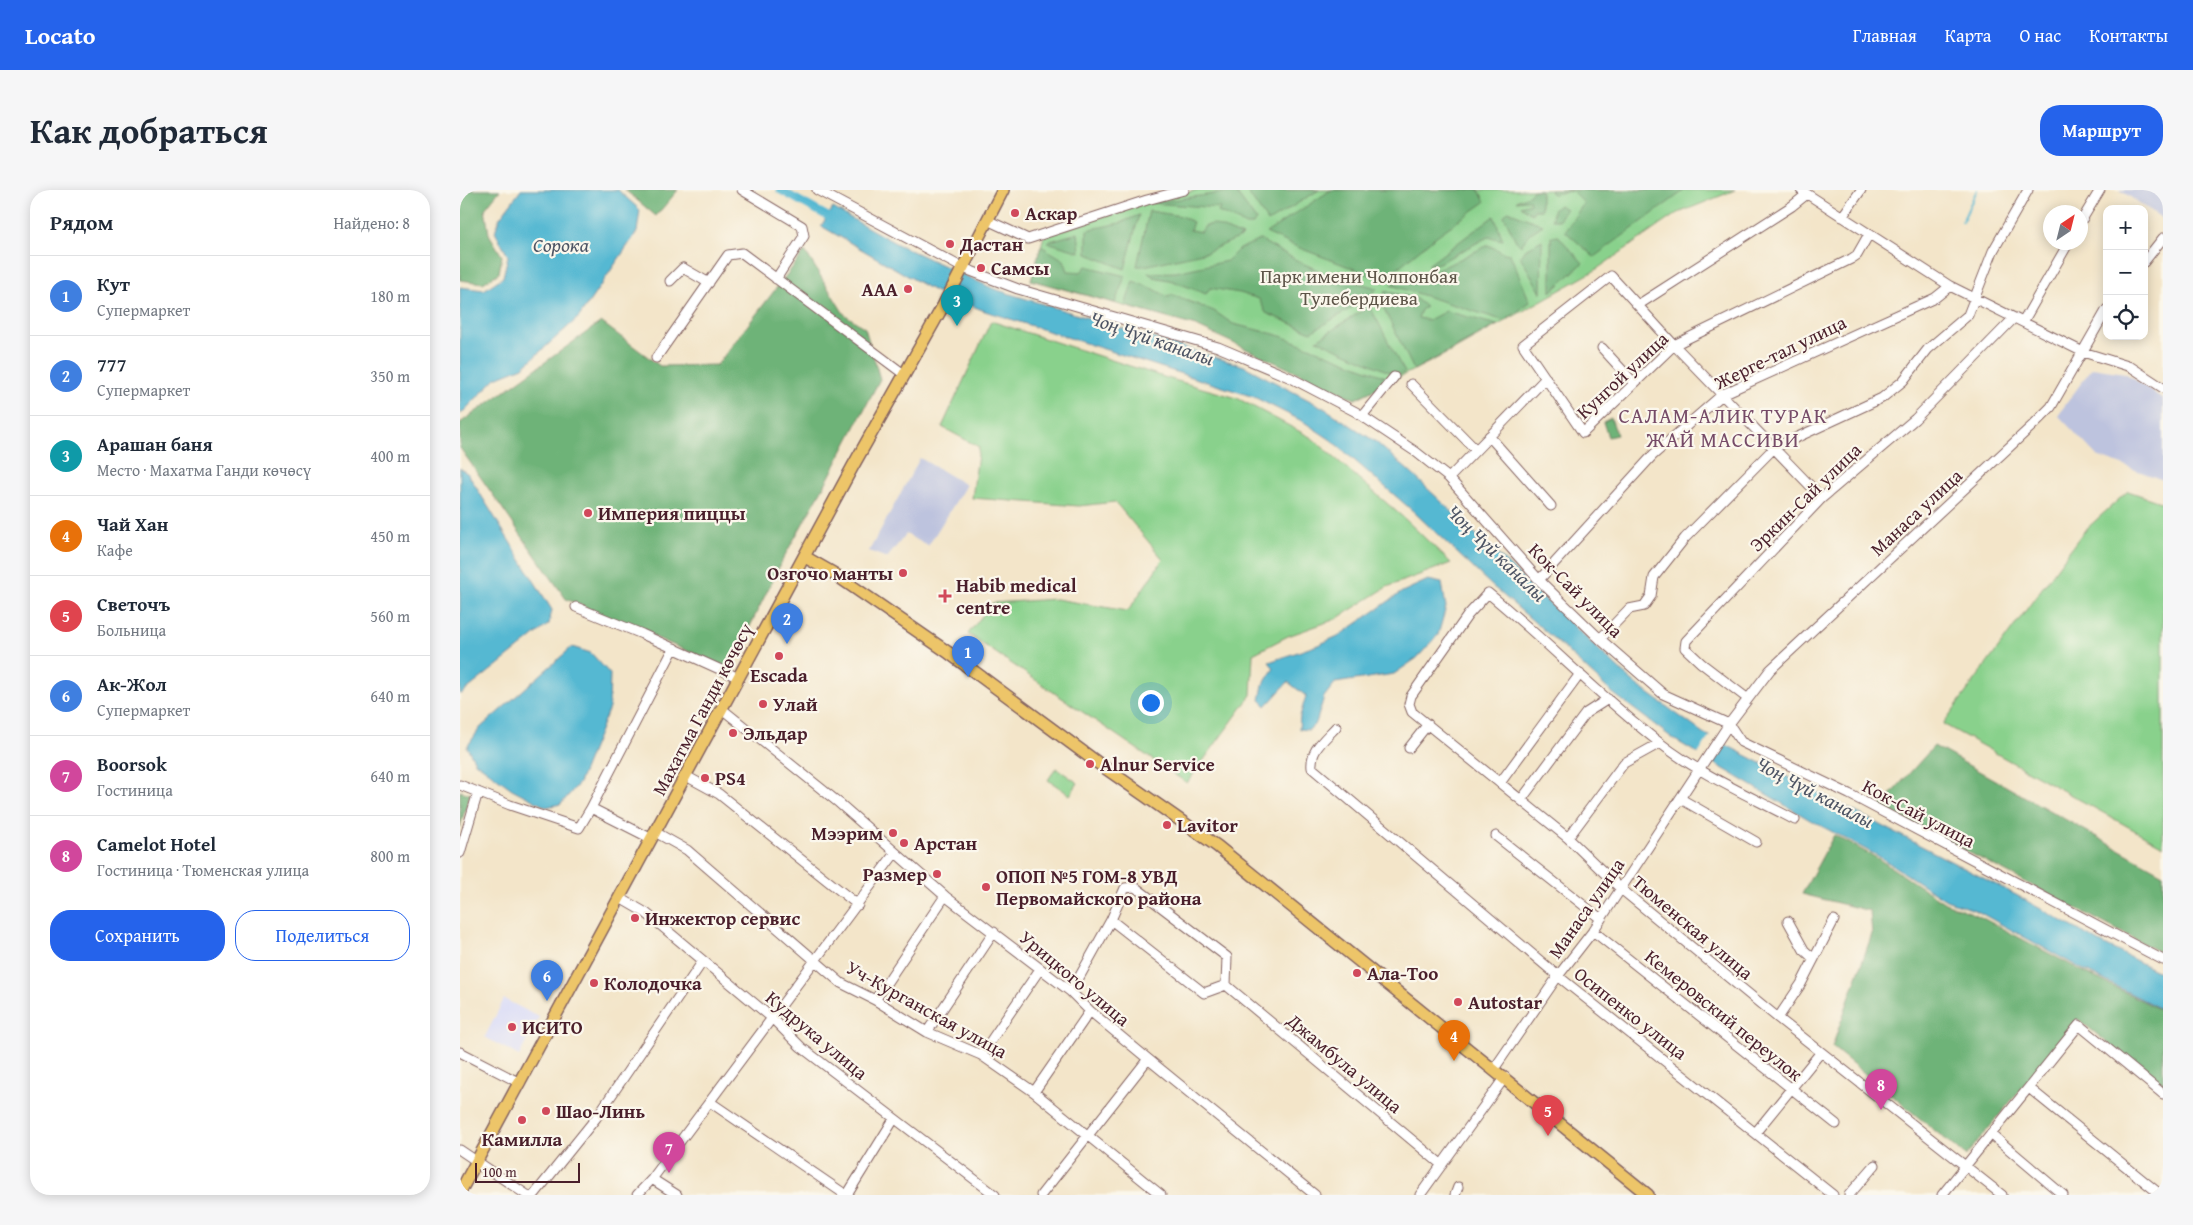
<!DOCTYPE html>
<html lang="ru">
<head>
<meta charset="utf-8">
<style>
  :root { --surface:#fff; --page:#f6f6f7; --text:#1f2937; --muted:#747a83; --line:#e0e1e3; --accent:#2563eb }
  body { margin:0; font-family:"Gentium Book Plus",serif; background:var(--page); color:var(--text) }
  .controls { position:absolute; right:15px; top:15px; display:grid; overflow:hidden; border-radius:10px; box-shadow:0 2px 12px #0003 }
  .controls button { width:45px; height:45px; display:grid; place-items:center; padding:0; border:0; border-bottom:1px solid var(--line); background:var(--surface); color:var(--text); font:25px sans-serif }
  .compass { position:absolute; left:1583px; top:15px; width:45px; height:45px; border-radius:50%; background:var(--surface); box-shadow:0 2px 12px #0003; rotate:35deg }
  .scale { position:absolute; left:15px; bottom:12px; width:105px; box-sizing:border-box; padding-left:5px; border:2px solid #4a1f2b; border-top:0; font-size:14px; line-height:18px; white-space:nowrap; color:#4a1f2b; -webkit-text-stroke:4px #fbf7ec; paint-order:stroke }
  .you { position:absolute; left:690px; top:512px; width:18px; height:18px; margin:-12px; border:4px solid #fff; border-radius:50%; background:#1a73e8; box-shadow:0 0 0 8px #1a73e833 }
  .badge { display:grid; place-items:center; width:32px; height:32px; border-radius:50%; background:var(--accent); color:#fff; font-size:16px; font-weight:700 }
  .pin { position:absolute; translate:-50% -41px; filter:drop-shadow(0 1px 2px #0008) }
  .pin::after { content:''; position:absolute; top:26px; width:18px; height:15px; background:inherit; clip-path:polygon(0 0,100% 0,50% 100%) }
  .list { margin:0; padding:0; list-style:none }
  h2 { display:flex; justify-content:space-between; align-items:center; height:65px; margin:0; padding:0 20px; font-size:21px }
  h2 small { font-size:16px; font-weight:400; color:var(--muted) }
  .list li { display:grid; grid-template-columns:32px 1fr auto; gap:15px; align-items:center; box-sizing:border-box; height:80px; padding:0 20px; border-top:1px solid var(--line) }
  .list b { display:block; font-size:19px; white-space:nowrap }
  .list p { margin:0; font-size:16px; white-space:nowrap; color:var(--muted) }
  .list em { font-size:16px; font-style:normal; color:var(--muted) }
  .actions { display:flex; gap:10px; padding:15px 20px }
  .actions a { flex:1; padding:11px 0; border:1px solid var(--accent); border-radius:20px; text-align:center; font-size:18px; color:var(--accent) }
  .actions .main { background:var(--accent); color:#fff }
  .icon { flex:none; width:28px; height:28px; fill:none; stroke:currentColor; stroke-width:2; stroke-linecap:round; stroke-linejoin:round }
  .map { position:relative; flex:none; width:1703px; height:1005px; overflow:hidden; border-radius:20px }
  header { display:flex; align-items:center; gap:30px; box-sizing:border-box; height:70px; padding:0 25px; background:var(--accent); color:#fff }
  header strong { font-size:24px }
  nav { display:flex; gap:28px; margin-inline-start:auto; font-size:18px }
  .intro { display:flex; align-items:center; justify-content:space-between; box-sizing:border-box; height:120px; padding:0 30px }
  h1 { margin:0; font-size:35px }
  .button { padding:12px 22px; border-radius:20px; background:var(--accent); color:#fff; font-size:18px; font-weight:700 }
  main { display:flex; gap:30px; padding:0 30px }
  aside { flex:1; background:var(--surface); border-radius:20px; box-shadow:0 2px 12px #0003 }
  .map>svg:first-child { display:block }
  .built { fill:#d5d8f9 }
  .industrial { fill:#bdc3de }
  .green { fill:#89d18c; stroke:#6a785c }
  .forest { fill:#6eb378; stroke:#5c6952 }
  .water { fill:#54b8d2; stroke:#4f6c7e }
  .pier { fill:#f3e5c9 }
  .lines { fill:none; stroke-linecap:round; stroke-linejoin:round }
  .stream { stroke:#54b8d2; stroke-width:2 }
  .canal { stroke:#54b8d2; stroke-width:8 }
  .minor-casing { stroke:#856462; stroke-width:11 }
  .major-casing { stroke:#856462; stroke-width:14 }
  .minor { stroke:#fff; stroke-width:9 }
  .major { stroke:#edc569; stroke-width:11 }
  .poi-dot { fill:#d1495b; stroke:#fbf7ec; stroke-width:2 }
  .labels { text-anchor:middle; stroke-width:4.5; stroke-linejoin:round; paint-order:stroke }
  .poi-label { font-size:19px; font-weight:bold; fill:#4a1f2b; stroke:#fbf7ec; text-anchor:start }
  .park-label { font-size:19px; fill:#5d5448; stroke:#fbf7ec }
  .street-label { font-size:19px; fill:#4a1f2b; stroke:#fbf7ec }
  .water-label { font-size:20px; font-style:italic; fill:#4e5565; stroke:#fbf7ec }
  .quarter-label { font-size:21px; letter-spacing:1px; fill:#764b68; stroke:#fbf7ec }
</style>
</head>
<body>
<header>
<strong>Locato</strong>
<nav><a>Главная</a><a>Карта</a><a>О нас</a><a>Контакты</a></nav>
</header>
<div class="intro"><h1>Как добраться</h1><a class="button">Маршрут</a></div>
<main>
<aside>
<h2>Рядом<small>Найдено: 8</small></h2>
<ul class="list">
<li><span class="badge" style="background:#3f7fe0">1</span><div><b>Кут</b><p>Супермаркет</p></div><em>180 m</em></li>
<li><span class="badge" style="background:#3f7fe0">2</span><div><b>777</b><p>Супермаркет</p></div><em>350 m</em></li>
<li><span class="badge" style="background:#0f9aa8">3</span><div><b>Арашан баня</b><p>Место · Махатма Ганди көчөсү</p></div><em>400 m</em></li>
<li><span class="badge" style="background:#e8710a">4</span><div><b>Чай Хан</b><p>Кафе</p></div><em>450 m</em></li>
<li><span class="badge" style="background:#e0444e">5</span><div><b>Светочъ</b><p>Больница</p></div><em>560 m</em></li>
<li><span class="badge" style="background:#3f7fe0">6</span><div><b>Ак-Жол</b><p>Супермаркет</p></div><em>640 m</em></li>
<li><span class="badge" style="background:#d1479c">7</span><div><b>Boorsok</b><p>Гостиница</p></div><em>640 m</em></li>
<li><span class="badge" style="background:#d1479c">8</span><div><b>Camelot Hotel</b><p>Гостиница · Тюменская улица</p></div><em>800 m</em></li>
</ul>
<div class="actions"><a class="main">Сохранить</a><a>Поделиться</a></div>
</aside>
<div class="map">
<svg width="1703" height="1005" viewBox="0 0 1703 1005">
  <rect width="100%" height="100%" fill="#fbf7ec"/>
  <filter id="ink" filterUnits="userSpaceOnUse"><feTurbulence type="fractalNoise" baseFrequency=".02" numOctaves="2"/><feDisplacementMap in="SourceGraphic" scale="10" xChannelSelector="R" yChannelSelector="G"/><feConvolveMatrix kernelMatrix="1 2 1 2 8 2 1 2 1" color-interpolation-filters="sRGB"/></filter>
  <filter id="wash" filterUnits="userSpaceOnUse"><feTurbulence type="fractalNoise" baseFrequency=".0096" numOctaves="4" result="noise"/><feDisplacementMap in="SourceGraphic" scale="20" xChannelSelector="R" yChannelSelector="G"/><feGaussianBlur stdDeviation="1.12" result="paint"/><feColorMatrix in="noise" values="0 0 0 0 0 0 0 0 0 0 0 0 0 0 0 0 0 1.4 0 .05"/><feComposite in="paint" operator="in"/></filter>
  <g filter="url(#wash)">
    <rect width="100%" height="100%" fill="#f3e5c9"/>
    <path class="built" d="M 44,809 L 79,827 L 59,866 L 25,847 Z"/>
    <path class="industrial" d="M 1660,0 L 1703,0 L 1703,29 Z
      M 1632,178 L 1665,183 L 1703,209 L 1703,290 L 1637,266 L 1598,225 Z
      M 460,268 L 506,295 L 468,356 L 446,344 L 427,368 L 409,361 Z"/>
    <path class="green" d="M 737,0 L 1275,0 L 1216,24 L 1134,81 L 992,161 L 895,209 L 833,170 L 736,136 L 571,90 L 584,46 L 678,15 Z
      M 531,131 L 707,188 L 777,208 L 852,248 L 945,329 L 991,373 L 927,397 L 876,429 L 828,446 L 793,464 L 791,505 L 727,593 L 508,444 L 532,413 L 596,409 L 668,421 L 703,369 L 655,312 L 619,316 L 512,308 L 519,257 L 482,237 Z
      M 1668,301 L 1703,313 L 1703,656 L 1483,534 L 1623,342 Z
      M 596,578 L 618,593 L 610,605 L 588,590 Z"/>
    <path class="forest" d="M 0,0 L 40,0 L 25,19 L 29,44 L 42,66 L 39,83 L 23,93 L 0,90 Z
      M 165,0 L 218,0 L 196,26 Z
      M 786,0 L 859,0 L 808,32 Z
      M 871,0 L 1019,0 L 1025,12 L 975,47 L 923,90 L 837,57 L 806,43 Z
      M 1074,0 L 1081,0 L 1081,20 L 1074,20 L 1072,24 L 1061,16 L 1070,13 L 1069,10 L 1056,11 L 1066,7 Z
      M 1090,0 L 1225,0 L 1134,67 L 1105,41 L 1124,13 L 1112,1 L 1094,4 L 1091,3 Z
      M 775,1 L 796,30 L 793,35 L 786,35 L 758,22 L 760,18 L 691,13 Z
      M 1099,15 L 1106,19 L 1099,30 L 1092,30 L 1093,20 Z
      M 689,21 L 721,26 L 733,32 L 730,40 L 741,42 L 745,36 L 753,34 L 783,46 L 747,62 L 684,76 L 677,76 Z
      M 1048,21 L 1083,35 L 1069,44 L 1061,56 L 1056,51 L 1044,26 Z
      M 679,25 L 665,79 L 627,64 L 627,40 L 660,33 Z
      M 1034,26 L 1043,50 L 1028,47 L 979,73 L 968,75 Z
      M 618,43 L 620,62 L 587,52 Z
      M 1098,46 L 1123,73 L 1091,102 L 1091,47 Z
      M 800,50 L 840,72 L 866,84 L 917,98 L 910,107 L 851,142 L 806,123 L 799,109 L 780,103 L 750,98 L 746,104 L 713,91 L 694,87 L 688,83 L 716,82 L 767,71 L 779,59 Z
      M 1082,50 L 1081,103 L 1060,66 L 1066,59 Z
      M 1028,55 L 1044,63 L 1050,64 L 1070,112 L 1045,131 L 930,95 L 988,75 Z
      M 581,56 L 604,70 L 608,81 L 621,82 L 626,76 L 665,86 L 655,113 L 571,90 Z
      M 345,61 L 384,124 L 405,138 L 420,189 L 368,289 L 324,367 L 269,479 L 106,409 L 0,258 L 0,233 L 141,132 L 200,176 L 257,175 Z
      M 673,91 L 694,99 L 708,107 L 712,105 L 754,121 L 773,134 L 818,145 L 926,187 L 922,196 L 895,209 L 736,136 L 665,116 Z
      M 926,101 L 955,108 L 966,117 L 961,120 L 958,128 L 969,130 L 986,121 L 1037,135 L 954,180 L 920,111 Z
      M 909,116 C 922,137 931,160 945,182 L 938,186 L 857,150 Z
      M 1151,228 L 1157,245 L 1148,247 L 1143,232 Z
      M 1474,556 L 1703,684 L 1703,764 L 1420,616 Z
      M 0,601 L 10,604 L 0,637 Z
      M 1374,645 L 1417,668 L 1485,713 L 1515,724 L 1626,783 L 1703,821 L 1703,898 L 1618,829 L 1506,966 L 1372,857 L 1412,744 L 1410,721 L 1342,704 Z"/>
    <path class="water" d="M 61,0 L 158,0 L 180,20 L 177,42 L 119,127 L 63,177 L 36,188 L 0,225 L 0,97 L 24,100 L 43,87 L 48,66 L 35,42 L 39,29 Z
      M 373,18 L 437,54 L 534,99 L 784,176 L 864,218 L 916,252 L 950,282 L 1173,492 L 1243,543 L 1558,706 L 1641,753 L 1703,784 L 1703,820 L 1622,779 L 1517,721 L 1486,710 L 1418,666 L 1350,630 L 1215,550 L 1150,501 L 1093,448 L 1030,394 L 954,322 L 871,250 L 844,232 L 794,207 L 525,121 L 474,101 L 361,36 Z
      M 0,278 L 8,284 L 92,420 L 89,434 L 0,505 Z
      M 968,390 L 982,393 L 986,417 L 978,445 L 957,468 L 934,484 L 875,493 L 864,507 L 856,533 L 849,540 L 839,539 L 840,526 L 846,506 L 828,492 L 806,516 L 800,510 L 803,495 L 814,478 L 809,472 L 858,455 L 880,445 L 942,402 Z
      M 112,457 L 131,463 L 150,484 L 149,518 L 119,593 L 101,614 L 86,617 L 52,599 L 15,572 L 7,557 L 20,538 Z"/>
    <path class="pier" d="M 1251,544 L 1267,552 L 1251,575 L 1237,566 Z"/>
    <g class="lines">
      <path class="stream" d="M 1502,32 L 1517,0"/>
      <path class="canal" d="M 320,0 L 376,31"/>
    </g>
  </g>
  <g filter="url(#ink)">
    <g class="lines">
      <g class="minor-casing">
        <path id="minor" d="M 282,0 L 342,36 L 344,46 L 316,89
          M 357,0 L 503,78 L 558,99 L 758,157 L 831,188 L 896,222 L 956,262 L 989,288 L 1079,390 L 1140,449 L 1203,504 L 1269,534 L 1281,552 L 1389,604 L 1703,770
          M 1341,0 L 1490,96 L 1623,162 L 1671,177 L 1703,198
          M 1382,27 L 1401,0
          M 527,30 L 568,49 L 687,10 L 724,0
          M 1620,33 L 1640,0
          M 1684,72 L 1703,48
          M 210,91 L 223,78 L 249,93
          M 1178,115 L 1332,16 L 1347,4
          M 1563,132 L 1609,52
          M 1142,158 L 1174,193
          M 196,168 L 268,65 L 282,63 L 445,185
          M 951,194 L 1016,260
          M 902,226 L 934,187
          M 1029,246 L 1091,316
          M 989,288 L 1086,188
          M 1362,308 L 1214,155 L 1151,86 L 1063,155 L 1123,243 L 1214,155 L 1391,69 L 1397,65 L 1409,44
          M 1079,390 L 1193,265 L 1263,204 L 1475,108 L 1490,96
          M 116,417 L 182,444 L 279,488
          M 1140,449 L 1169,419 L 1184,416 L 1191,406 L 1194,387 L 1225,348 L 1314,258 L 1422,208 L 1443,191 L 1468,159 L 1508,125 L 1533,61 L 1568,0
          M 1288,509 L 1241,473 L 1225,458 L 1226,451 L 1362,308 L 1455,229 L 1554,128
          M 262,519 L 379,613 L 485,706 L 611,802 L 630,821 L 688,869 L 855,1005
          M 876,537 C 864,550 850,560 852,578 L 1098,786 L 1373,1005
          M 949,558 L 968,534
          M 226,586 L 259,604 L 398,715
          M 1040,593 L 1120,484
          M 0,595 L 50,615 L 119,638 L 131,618
          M 1221,609 L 1296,652
          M 1061,610 L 1126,523 L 1148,509
          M 1335,630 C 1290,606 1241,585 1200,553 C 1140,507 1087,451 1028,403 L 1008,425 L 951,506 L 949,514 L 952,522 L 1108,648 L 1161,699 L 1318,828 L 1542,1005
          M 195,642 L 227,660 L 381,793 L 415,810 L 467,842 L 521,865 L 574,902 L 701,1005
          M 1036,646 L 1141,729
          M 1108,648 L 1164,573 L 1200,553
          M 192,649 L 131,618 L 214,458
          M 0,663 L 18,602
          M 675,697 L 767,767 L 766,795 L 744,803 L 651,730 L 665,698 Z
          M 160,708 L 186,723 L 312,828 L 341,857 L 535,1005
          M 1328,731 L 1344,760 L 1354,769
          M 1133,741 L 1376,934
          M 766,795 L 982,975
          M 611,802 L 651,730
          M 415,810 L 485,706
          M 1318,828 L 1341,794 L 1374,730
          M 467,842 L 534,742
          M 0,862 L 60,893
          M 521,865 L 580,779
          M 1034,879 L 1098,786 L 1133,741 L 1269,534 L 1310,480 L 1573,235 L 1591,217 L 1647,119
          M 1569,898 L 1701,1005
          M 574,902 L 630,821
          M 250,912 L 386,1005
          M 1296,942 L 1361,862
          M 1531,944 L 1603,1005
          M 0,960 L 67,1005
          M 192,989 L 217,1005
          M 74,1005 L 136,928 L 243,771
          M 177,1005 L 192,989 L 435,663
          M 387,1005 L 434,929
          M 581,1005 L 688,869
          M 960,1005 L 1045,887
          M 995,1005 L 998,997
          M 1389,1005 L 1415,975
          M 1482,1005 L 1619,835 L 1703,904"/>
      </g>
      <g class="major-casing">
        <path id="major" d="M 345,367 L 373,383 L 489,463 L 638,573 L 757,656 L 1188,1005
          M 0,1002 L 393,276 L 483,116 L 543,0"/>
      </g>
      <use href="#minor" class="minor"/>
      <use href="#major" class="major"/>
    </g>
  </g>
  <g class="poi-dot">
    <circle cx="555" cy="23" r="5"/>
    <circle cx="490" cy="54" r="5"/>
    <circle cx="521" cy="78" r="5"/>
    <circle cx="448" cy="99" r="5"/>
    <circle cx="128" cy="323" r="5"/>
    <circle cx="443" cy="383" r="5"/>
    <path d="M482.5 398.5h5v5h5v5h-5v5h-5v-5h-5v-5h5z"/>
    <circle cx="319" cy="466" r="5"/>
    <circle cx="303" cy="514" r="5"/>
    <circle cx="273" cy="543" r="5"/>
    <circle cx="630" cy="574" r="5"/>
    <circle cx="245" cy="588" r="5"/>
    <circle cx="707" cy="635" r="5"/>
    <circle cx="433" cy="643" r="5"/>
    <circle cx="444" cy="653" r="5"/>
    <circle cx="477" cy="684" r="5"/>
    <circle cx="526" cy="697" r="5"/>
    <circle cx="175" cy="728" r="5"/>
    <circle cx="897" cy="783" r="5"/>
    <circle cx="134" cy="793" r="5"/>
    <circle cx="998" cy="812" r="5"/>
    <circle cx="52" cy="837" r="5"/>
    <circle cx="86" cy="921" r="5"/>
    <circle cx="62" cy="930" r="5"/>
  </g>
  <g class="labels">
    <g class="poi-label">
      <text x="565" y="30">Аскар</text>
      <text x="500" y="61">Дастан</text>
      <text x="531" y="85">Самсы</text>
      <text x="438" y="106" text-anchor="end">ААА</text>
      <text x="138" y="330">Империя пиццы</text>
      <text x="433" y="390" text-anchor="end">Озгочо манты</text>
      <text x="496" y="402">Habib medical<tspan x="496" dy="22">centre</tspan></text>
      <text x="319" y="492" text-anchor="middle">Escada</text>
      <text x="313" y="521">Улай</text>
      <text x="283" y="550">Эльдар</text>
      <text x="640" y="581">Alnur Service</text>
      <text x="255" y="595">PS4</text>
      <text x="717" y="642">Lavitor</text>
      <text x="423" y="650" text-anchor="end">Мээрим</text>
      <text x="454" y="660">Арстан</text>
      <text x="467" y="691" text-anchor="end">Размер</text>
      <text x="536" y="693">ОПОП №5 ГОМ-8 УВД<tspan x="536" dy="22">Первомайского района</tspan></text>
      <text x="185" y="735">Инжектор сервис</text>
      <text x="907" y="790">Ала-Тоо</text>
      <text x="144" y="800">Колодочка</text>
      <text x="1008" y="819">Autostar</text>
      <text x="62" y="844">ИСИТО</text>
      <text x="96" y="928">Шао-Линь</text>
      <text x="62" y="956" text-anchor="middle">Камилла</text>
    </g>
    <g class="park-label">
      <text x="899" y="93">Парк имени Чолпонбая<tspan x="899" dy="22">Тулебердиева</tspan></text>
    </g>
    <g class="street-label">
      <text transform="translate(1320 162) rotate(-26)" y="7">Жерге-тал улица</text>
      <text transform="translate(1162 185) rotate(-43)" y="7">Кунгой улица</text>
      <text transform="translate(1345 307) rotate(-44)" y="7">Эркин-Сай улица</text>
      <text transform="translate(1456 322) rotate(-43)" y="7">Манаса улица</text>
      <text transform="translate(1116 400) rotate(45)" y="7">Кок-Сай улица</text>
      <text transform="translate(242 519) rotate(-62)" y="7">Махатма Ганди көчөсү</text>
      <text transform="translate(1459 623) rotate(28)" y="7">Кок-Сай улица</text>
      <text transform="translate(1126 718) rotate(-55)" y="7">Манаса улица</text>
      <text transform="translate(1233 737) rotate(40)" y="7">Тюменская улица</text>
      <text transform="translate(615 788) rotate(40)" y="7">Урицкого улица</text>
      <text transform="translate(467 819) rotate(29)" y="7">Уч-Курганская улица</text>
      <text transform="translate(1171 823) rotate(38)" y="7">Осипенко улица</text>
      <text transform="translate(1264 825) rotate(39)" y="7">Кемеровский переулок</text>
      <text transform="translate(357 845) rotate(40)" y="7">Кудрука улица</text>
      <text transform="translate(885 873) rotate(40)" y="7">Джамбула улица</text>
    </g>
    <g class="water-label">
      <text x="101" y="62">Сорока</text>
      <text transform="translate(692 148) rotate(19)" y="7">Чоң Чүй каналы</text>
      <text transform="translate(1037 363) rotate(44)" y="7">Чоң Чүй каналы</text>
      <text transform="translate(1355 602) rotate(28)" y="7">Чоң Чүй каналы</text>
    </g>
    <g class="quarter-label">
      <text x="1263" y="233">САЛАМ-АЛИК ТУРАК<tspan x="1263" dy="24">ЖАЙ МАССИВИ</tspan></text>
    </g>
  </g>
</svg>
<div class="controls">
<button>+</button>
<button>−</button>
<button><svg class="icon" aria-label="locate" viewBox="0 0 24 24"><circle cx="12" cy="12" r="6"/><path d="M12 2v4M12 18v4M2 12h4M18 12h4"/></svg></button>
</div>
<svg class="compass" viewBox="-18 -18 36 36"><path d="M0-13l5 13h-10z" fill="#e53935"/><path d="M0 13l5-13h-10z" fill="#747a83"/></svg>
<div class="scale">100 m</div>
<div class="you"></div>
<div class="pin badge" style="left:508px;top:487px;background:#3f7fe0">1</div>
<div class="pin badge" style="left:327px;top:454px;background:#3f7fe0">2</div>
<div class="pin badge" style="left:497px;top:136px;background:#0f9aa8">3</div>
<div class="pin badge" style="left:994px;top:871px;background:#e8710a">4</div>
<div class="pin badge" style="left:1088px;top:946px;background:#e0444e">5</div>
<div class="pin badge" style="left:87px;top:811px;background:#3f7fe0">6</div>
<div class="pin badge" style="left:209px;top:983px;background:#d1479c">7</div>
<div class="pin badge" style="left:1421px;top:920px;background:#d1479c">8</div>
</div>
</main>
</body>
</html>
